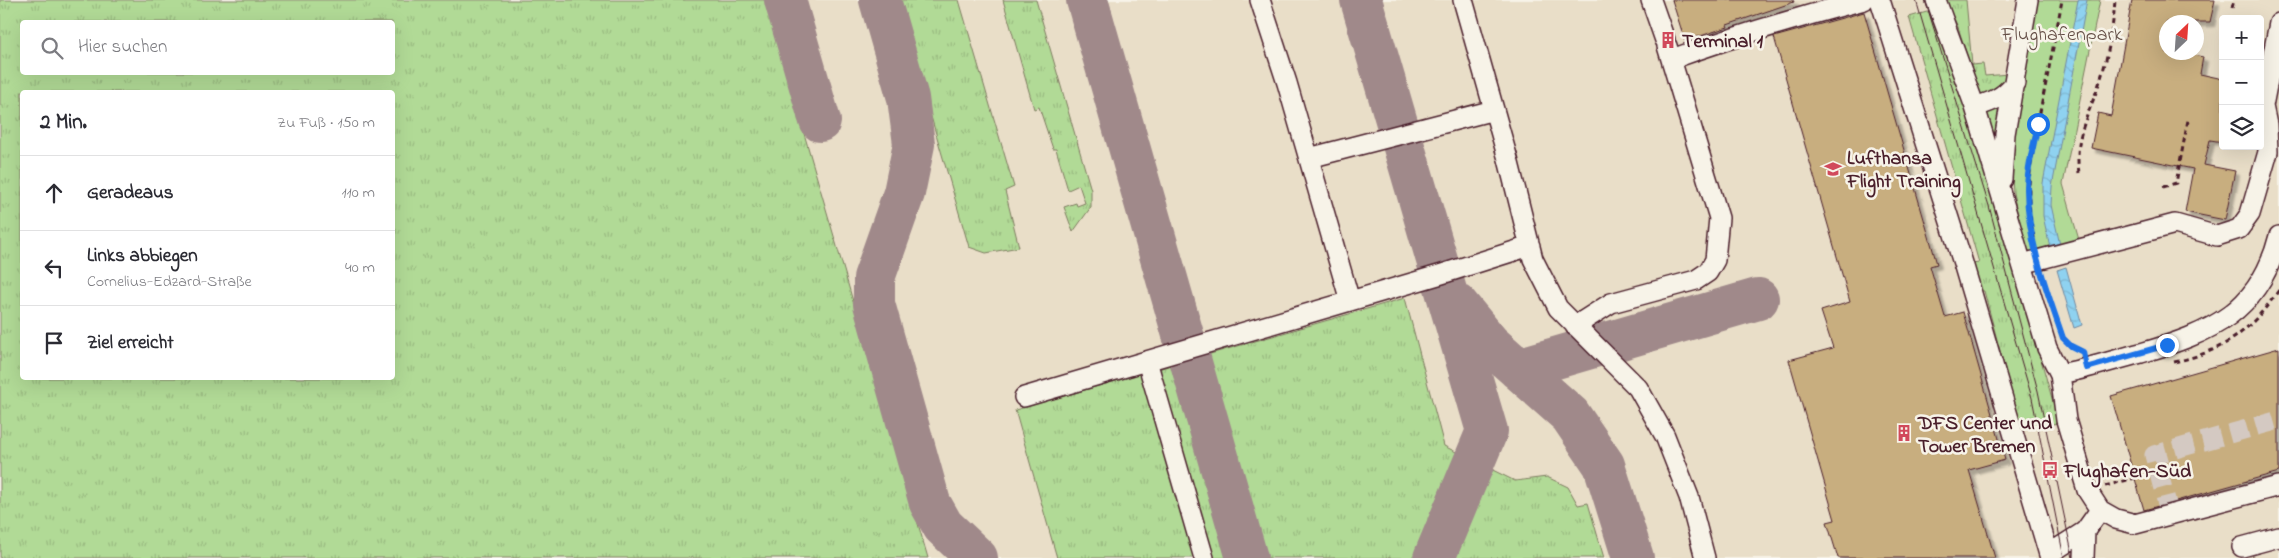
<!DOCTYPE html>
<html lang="de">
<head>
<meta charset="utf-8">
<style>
  :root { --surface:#fff; --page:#f2f2f3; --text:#2b2b33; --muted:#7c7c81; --line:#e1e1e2 }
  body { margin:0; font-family:"Indie Flower",sans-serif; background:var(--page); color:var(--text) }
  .controls { position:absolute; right:15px; top:15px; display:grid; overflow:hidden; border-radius:5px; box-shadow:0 5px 20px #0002 }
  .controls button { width:45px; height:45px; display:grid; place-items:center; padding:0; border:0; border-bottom:1px solid var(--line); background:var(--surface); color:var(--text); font:25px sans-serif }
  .compass { position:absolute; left:2159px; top:15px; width:45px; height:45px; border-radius:50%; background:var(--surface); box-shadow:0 5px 20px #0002; rotate:25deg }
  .stop { position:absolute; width:15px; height:15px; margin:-11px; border:4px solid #1a73e8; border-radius:50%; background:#fff }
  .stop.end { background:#1a73e8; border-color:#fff; box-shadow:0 1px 5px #0008 }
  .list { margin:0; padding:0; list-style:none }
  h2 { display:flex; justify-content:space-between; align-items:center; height:65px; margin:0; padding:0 20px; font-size:21px }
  h2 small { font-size:16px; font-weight:400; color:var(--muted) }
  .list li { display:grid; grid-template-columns:32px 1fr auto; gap:15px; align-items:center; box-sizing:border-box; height:75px; padding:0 20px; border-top:1px solid var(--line) }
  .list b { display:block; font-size:19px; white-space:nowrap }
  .list p { margin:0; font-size:16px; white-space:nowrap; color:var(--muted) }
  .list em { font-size:16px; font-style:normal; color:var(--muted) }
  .icon { flex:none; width:28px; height:28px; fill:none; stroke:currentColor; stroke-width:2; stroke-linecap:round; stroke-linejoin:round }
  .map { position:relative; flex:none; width:2279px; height:558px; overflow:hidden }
  .search { position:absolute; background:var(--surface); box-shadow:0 5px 20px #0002; left:20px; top:20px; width:375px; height:55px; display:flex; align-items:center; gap:12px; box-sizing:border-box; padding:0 18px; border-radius:5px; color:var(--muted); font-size:19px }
  .panel { position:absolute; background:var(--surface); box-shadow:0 5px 20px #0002; left:20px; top:90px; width:375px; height:290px; border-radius:5px }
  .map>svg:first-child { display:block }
  .built { fill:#e9dec8; fill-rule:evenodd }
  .grass { fill:url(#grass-tufts); stroke:#7e7c60; fill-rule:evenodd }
  .park { fill:#b1da96; stroke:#7e7c60 }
  .water { fill:url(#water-waves); stroke:#738aa1 }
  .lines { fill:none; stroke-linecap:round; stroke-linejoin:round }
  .taxiway { stroke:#a0898a; stroke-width:42 }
  .building { fill:#c8ae7f; stroke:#4a1f2b; filter:url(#shadow) }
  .minor-tunnel { stroke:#d4c9c2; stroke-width:19; stroke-dasharray:19 9; stroke-linecap:butt }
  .minor-casing { stroke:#4a1f2b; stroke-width:22 }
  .path { stroke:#4a1f2b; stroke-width:3; stroke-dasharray:5 4; stroke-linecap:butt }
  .minor { stroke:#f7f3e8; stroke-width:19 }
  .tram { stroke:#4a1f2b; stroke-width:1 }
  .route { stroke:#1a73e8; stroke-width:6 }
  .labels { text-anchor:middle; stroke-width:5; stroke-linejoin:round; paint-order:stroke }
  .park-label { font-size:20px; fill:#644e46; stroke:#f7f3e8 }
  .poi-label { font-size:20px; font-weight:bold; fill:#4a1f2b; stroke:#f7f3e8; text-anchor:start }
</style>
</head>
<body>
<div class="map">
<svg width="2279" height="558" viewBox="0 0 2279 558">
  <defs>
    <pattern id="grass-tufts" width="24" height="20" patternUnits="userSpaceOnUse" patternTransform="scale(1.25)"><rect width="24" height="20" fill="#b1da96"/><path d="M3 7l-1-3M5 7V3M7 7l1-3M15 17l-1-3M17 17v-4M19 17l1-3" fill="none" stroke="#9abb81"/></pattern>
    <pattern id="water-waves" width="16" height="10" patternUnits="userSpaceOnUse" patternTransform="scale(1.25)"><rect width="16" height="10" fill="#8fd2f0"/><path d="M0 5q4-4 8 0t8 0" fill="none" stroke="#7db4ce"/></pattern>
    <filter id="shadow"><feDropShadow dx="4.5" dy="4.5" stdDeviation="1" flood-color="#0004"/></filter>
  </defs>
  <rect width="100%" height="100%" fill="#f7f3e8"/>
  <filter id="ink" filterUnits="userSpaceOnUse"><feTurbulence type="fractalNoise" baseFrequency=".02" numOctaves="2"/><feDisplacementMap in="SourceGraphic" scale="10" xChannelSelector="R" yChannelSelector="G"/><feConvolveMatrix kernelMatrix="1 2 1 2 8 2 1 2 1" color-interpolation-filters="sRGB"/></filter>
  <g filter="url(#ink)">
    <path class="built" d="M 0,0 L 2279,0 L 2279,558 L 0,558 ZM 2223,19 L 2260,19 L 2260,146 L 2223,146 ZM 22,22 L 392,22 L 392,72 L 22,72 ZM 2166,22 L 2196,22 L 2196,52 L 2166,52 ZM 22,92 L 392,92 L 392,378 L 22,378 Z"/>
    <path class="grass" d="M 0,0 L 765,0 L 928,558 L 0,558 ZM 22,22 L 392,22 L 392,72 L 22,72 ZM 392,92 L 392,378 L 22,378 L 22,92 Z
      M 897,0 L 959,0 L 1014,187 L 1005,191 L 1019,247 L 986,253 L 969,247 Z
      M 1003,0 L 1036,0 L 1091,190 L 1091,207 L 1073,232 L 1064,207 L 1076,203 L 1077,206 L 1085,203 L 1079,185 L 1068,190 L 1056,149 L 1053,149 L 1039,107 L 1034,109 Z
      M 1945,0 L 1966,0 L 1972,65 L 1983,64 L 1985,76 L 2008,74 L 2006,88 L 1981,100 L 1958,27 Z
      M 1934,10 L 2012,258 L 2059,423 L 2021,429 L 1984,291 L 1980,291 L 1972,264 L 1979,263 L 1909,17 Z
      M 2005,101 L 1997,162 L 1984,110 Z
      M 1405,298 L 1444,446 L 1515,481 L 1547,477 L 1568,487 L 1578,505 L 1588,503 L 1604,558 L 1057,558 L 1015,410 Z"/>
    <path class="park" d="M 2038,0 L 2100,0 L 2063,184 L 2079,240 L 2033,253 L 2025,248 L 2013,193 L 2011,161 L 2014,127 Z"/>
    <path class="water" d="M 2078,0 L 2087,0 L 2052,187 L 2051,205 L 2060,245 L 2050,248 L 2043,216 L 2043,183 Z
      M 2066,267 L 2082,325 L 2074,328 L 2057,270 Z"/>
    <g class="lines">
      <path class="taxiway" d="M 785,0 L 820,121
        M 880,0 L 908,98 L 914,144 L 904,193 L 874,278 L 874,304 L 930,503 L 943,526 L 977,558
        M 1087,0 L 1247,558
        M 1361,0 L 1487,431 L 1434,558
        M 1457,304 L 1490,344 L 1570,415 L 1604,465 L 1633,558
        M 1518,369 L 1758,299"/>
    </g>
    <path class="building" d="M 1672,0 L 1793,0 L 1794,2 L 1727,25 L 1728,27 L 1685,41 Z
      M 2132,0 L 2215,0 L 2210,22 L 2166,22 L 2166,52 L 2179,52 L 2203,57 L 2200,74 L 2223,79 L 2223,142 L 2210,140 L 2204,165 L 2235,171 L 2225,220 L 2185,212 L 2193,169 L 2091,148 L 2098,113 L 2111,116 Z
      M 1864,12 L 1937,264 L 1930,266 L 1945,317 L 1963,312 L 2005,460 L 1969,470 L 1995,558 L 1838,558 L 1827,522 L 1835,520 L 1789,360 L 1833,348 L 1821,311 L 1850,302 L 1774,37 Z
      M 2279,348 L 2279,472 L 2144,510 L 2111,396 Z"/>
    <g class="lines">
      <path class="minor-tunnel" d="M 2170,515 L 2154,455 L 2279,420"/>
      <g class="minor-casing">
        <path id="minor" d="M 1260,0 L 1287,83 L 1350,301
          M 1463,0 L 1508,159 L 1533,259 L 1558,308 L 1638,388 L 1665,436 L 1689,497 L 1705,558
          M 1651,0 L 1665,40
          M 1880,0 L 1963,263 L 2050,558
          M 1936,0 L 1975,107 L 2047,348 L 2060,374 L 2066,420 L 2087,490 L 2100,510 L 2116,519 L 2135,524 L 2279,486
          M 1672,59 C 1735,36 1799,17 1864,0
          M 1975,107 C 1994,101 2002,98 2015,83
          M 1309,158 L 1494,110
          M 2002,179 L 2005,134 L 2028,0
          M 2022,264 L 2175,224 L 2217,236 L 2239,229 L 2250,214 L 2268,152 L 2267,125 L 2263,106 L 2279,23
          M 1575,326 L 1611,303 L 1696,280 L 1708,272 L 1715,260 L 1719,218 L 1667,46
          M 1147,361 L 1204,558
          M 2060,374 C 2087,369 2114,360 2141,353 C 2211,333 2260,312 2279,236
          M 1024,397 L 1442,274 L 1530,246
          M 2242,547 L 2279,537
          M 2049,554 L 2085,531 L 2100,510
          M 2084,558 L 2085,531"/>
      </g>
      <path class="path" d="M 2232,8 L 2234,0
        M 2079,173 C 2074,136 2088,117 2099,84 C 2108,57 2113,29 2115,0
        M 2163,187 L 2176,183 L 2188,120
        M 2034,238 C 2022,191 2033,148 2042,102 C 2049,68 2056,34 2062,0
        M 2063,338 L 2071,346 L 2082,351
        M 2174,362 C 2225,351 2249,332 2279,290
        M 2105,486 L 2135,478"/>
      <use href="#minor" class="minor"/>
      <path class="tram" d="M 1916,0 L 2032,398 L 2064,558
        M 1925,0 L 1989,206 L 2038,391 L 2073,558"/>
    </g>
  </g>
  <g class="lines" filter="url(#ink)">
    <path class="route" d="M 2038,124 C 2034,145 2027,167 2027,189 C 2027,239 2047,291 2063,338 L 2071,346 L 2083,352 L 2086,368 L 2167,345"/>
  </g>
  <defs>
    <g id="building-bare" transform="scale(1.35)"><path d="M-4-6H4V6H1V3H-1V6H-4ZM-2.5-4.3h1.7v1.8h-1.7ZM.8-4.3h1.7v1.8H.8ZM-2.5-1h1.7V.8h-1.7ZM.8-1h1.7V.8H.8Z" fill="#d1495b" stroke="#f7f3e8" stroke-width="2.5" paint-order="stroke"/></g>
    <g id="university-bare" transform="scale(1.35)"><path d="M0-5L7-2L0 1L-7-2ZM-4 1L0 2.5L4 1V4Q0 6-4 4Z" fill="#d1495b" stroke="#f7f3e8" stroke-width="2.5" paint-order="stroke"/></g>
    <g id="bus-bare" transform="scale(1.35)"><path d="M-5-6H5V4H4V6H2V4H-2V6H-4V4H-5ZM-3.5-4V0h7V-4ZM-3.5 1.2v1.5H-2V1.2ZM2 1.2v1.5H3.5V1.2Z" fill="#d1495b" stroke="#f7f3e8" stroke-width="2.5" paint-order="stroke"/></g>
  </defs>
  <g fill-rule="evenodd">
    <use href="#building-bare" x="1668" y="40"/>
    <use href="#university-bare" x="1833" y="169"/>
    <use href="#building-bare" x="1904" y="433"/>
    <use href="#bus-bare" x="2050" y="470"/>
  </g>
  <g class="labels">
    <g class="park-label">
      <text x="2062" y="40">Flughafenpark</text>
    </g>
    <g class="poi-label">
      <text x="1682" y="47">Terminal 1</text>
      <text x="1847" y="164">Lufthansa<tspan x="1847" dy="23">Flight Training</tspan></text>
      <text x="1918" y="429">DFS Center und<tspan x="1918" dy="23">Tower Bremen</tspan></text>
      <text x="2064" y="477">Flughafen-Süd</text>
    </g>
  </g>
</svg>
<div class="controls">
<button>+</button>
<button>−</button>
<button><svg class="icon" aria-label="layers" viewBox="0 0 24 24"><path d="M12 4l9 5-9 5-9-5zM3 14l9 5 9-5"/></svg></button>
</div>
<svg class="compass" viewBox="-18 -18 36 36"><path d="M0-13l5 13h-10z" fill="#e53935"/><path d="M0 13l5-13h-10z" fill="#7c7c81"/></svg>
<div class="stop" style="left:2038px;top:124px"></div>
<div class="stop end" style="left:2167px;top:345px"></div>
<div class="search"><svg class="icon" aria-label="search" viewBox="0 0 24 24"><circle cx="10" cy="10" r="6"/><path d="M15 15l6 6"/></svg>Hier suchen</div>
<section class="panel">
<h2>2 Min.<small>Zu Fuß · 150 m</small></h2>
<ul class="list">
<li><svg class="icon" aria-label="ahead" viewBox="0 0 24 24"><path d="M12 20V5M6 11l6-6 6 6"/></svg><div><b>Geradeaus</b></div><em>110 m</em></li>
<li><svg class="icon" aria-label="left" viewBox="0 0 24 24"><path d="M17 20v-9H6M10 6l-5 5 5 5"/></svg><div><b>Links abbiegen</b><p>Cornelius-Edzard-Straße</p></div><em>40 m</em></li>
<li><svg class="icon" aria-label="arrive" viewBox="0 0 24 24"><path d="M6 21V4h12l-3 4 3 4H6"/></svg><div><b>Ziel erreicht</b></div></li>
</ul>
</section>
</div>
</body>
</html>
